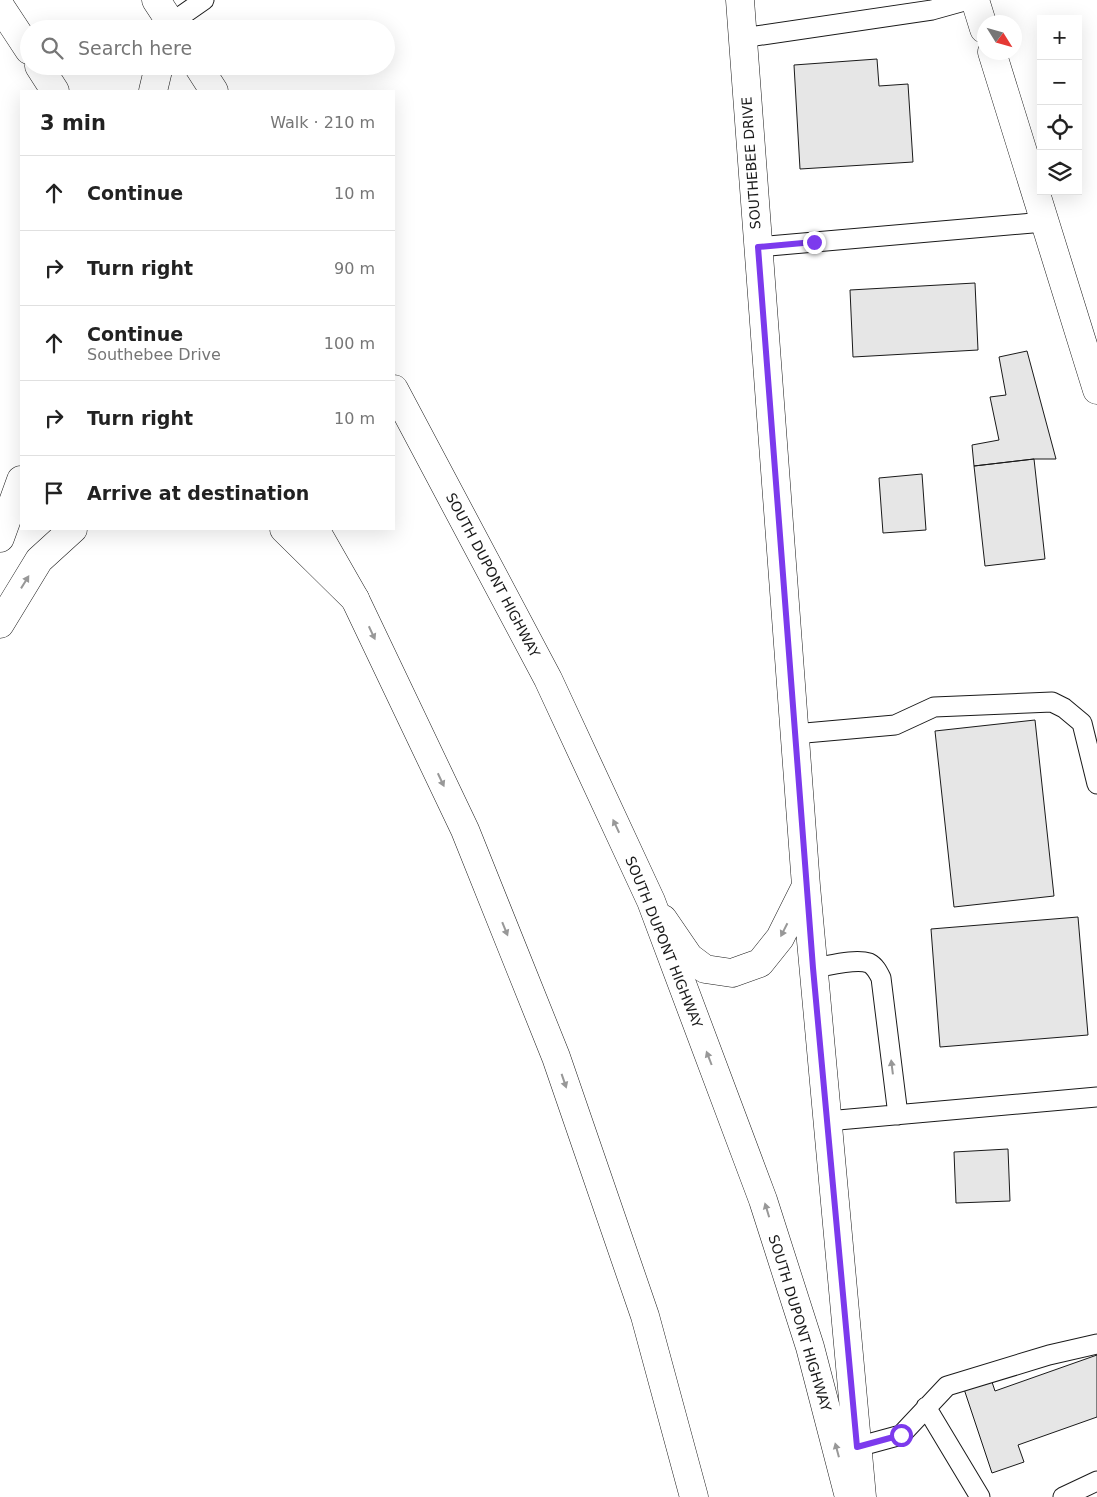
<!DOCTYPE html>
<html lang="en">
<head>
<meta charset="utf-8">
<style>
  :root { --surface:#fff; --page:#f6f6f6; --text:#222; --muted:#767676; --line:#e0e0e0 }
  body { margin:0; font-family:"DejaVu Sans",sans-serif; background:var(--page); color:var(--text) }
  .controls { position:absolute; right:15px; top:15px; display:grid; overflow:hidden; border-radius:0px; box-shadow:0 5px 20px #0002 }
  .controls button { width:45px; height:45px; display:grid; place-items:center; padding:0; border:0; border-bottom:1px solid var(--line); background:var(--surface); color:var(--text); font:25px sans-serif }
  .compass { position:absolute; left:977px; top:15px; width:45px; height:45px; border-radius:50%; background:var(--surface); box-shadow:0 5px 20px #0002; rotate:127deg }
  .stop { position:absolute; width:15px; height:15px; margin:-11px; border:4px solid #7c3aed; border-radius:50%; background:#fff }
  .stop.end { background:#7c3aed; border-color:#fff; box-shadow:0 1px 5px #0008 }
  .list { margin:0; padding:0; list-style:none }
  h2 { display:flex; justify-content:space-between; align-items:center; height:65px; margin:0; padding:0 20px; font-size:21px }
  h2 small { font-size:16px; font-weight:400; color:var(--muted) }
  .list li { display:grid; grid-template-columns:32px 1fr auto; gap:15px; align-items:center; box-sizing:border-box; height:75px; padding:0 20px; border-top:1px solid var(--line) }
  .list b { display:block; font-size:19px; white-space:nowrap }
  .list p { margin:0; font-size:16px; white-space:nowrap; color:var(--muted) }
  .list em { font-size:16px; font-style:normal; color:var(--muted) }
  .icon { flex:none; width:28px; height:28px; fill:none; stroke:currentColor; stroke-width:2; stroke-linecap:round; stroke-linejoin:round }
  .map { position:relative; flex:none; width:1097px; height:1497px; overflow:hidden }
  .search { position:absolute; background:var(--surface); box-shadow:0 5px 20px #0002; left:20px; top:20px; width:375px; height:55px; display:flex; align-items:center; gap:12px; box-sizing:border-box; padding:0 18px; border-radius:28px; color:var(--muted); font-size:19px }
  .panel { position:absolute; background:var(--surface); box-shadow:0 5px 20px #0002; left:20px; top:90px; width:375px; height:440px; border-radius:0px }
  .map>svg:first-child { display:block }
  .building { fill:#e6e6e6; stroke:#1a1a1a }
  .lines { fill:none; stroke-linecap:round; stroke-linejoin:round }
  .service-casing { stroke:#1a1a1a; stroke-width:21 }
  .tertiary-casing { stroke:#1a1a1a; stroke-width:29 }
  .secondary-casing { stroke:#1a1a1a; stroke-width:29 }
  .trunk-casing { stroke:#1a1a1a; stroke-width:29 }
  .motorway-casing { stroke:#1a1a1a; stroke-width:29 }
  .service { stroke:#fff; stroke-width:19 }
  .tertiary { stroke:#fff; stroke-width:28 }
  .secondary { stroke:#fff; stroke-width:28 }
  .trunk { stroke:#fff; stroke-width:28 }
  .motorway { stroke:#fff; stroke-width:28 }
  .oneway { fill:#989898 }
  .route { stroke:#7c3aed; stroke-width:6 }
  .labels { text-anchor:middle; stroke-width:4; stroke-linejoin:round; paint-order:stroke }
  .street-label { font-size:14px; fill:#1a1a1a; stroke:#fff }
</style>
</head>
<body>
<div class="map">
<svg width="1097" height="1497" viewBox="0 0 1097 1497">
  <rect width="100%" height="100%" fill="#fff"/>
  <path class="building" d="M 877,59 L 879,86 L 908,84 L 913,162 L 800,169 L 794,65 Z
    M 975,283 L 978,350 L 853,357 L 850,290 Z
    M 1027,351 L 1056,459 L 1034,459 L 974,466 L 972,445 L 999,440 L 990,397 L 1006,395 L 999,357 Z
    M 1034,459 L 1045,559 L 985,566 L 974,466 Z
    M 922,474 L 926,530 L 883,533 L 879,478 Z
    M 1035,720 L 1054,896 L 954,907 L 935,731 Z
    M 1078,917 L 1088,1035 L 940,1047 L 931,929 Z
    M 1008,1149 L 1010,1201 L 956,1203 L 954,1152 Z
    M 1097,1355 L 1097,1417 L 1018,1445 L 1024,1462 L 992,1473 L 963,1386 L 990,1376 L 995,1391 Z"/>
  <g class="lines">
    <g class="service-casing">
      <path id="service" d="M 171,23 L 204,0
        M 742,38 L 932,10 L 968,0
        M 758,247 L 1044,222
        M 794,734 L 895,725 L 934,707 L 1052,702 L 1064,708 L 1082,723 L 1097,784
        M 813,968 C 828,966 855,958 869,963 C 875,966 878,972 881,978 L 898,1115
        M 827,1121 L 1097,1097
        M 926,1407 L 980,1497
        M 857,1447 L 901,1435 L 947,1386 L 1049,1355 L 1097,1344
        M 1063,1497 L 1097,1481"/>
    </g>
    <g class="tertiary-casing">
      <path id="tertiary" d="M 740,0 L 806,886 L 862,1497
        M 663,919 L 689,957 L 705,969 L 732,973 L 760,963 L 780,938 L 806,886"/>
    </g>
    <g class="secondary-casing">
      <path id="secondary" d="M 975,0 L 984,29
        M 992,52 L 1097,390"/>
    </g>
    <g class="trunk-casing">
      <path id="trunk" d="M 156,0 L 175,29
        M 0,6 L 29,50
        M 39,66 L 55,91
        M 198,66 L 214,91
        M 153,91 L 159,66
        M 394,389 L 548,679 L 651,901 L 763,1200 L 810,1347 L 849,1497
        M 315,529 L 355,599 L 465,830 L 556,1057 L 645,1316 L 694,1497"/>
    </g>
    <g class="motorway-casing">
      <path id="motorway" d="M 284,529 L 355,599
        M 0,538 L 21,480
        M 0,624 L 39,560 L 73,529"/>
    </g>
    <use href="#service" class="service"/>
    <use href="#tertiary" class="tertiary"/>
    <use href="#secondary" class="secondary"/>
    <use href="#trunk" class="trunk"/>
    <use href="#motorway" class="motorway"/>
  </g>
  <defs><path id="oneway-solid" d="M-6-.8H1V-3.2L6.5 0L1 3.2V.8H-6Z" transform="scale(1.25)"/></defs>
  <g class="oneway">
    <use href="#oneway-solid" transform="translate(25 582) rotate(-58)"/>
    <use href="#oneway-solid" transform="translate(372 633) rotate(65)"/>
    <use href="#oneway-solid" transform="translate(441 780) rotate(65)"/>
    <use href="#oneway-solid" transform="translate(616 826) rotate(-115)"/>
    <use href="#oneway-solid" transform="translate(505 929) rotate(68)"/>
    <use href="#oneway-solid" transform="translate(784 930) rotate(117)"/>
    <use href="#oneway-solid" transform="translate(709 1058) rotate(-111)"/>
    <use href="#oneway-solid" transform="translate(892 1067) rotate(-97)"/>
    <use href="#oneway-solid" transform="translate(564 1081) rotate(71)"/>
    <use href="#oneway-solid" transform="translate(767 1210) rotate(-107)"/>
    <use href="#oneway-solid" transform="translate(837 1450) rotate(-105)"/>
  </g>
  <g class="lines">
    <path class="route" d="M 814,242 L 758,247 L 813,968 L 857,1447 L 901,1435"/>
  </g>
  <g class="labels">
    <g class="street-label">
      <text transform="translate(751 163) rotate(-94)" y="5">SOUTHEBEE DRIVE</text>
      <text transform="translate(493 575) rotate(62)" y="5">SOUTH DUPONT HIGHWAY</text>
      <text transform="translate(664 942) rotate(68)" y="5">SOUTH DUPONT HIGHWAY</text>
      <text transform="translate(800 1323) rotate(73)" y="5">SOUTH DUPONT HIGHWAY</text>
    </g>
  </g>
</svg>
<div class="controls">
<button>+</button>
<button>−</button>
<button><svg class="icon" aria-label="locate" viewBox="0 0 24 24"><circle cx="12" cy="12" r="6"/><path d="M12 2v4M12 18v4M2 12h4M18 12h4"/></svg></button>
<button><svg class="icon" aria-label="layers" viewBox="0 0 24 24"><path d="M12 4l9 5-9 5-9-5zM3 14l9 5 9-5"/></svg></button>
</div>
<svg class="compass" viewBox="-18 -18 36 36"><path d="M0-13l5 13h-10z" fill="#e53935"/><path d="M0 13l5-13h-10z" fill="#767676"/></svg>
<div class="stop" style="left:901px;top:1435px"></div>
<div class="stop end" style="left:814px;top:242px"></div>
<div class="search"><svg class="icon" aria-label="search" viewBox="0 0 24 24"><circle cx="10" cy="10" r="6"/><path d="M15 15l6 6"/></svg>Search here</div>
<section class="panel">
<h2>3 min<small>Walk · 210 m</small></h2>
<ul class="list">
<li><svg class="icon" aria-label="ahead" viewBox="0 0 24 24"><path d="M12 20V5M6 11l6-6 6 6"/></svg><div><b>Continue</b></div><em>10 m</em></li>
<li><svg class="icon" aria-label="right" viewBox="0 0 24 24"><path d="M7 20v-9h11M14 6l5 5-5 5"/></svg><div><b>Turn right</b></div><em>90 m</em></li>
<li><svg class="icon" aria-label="ahead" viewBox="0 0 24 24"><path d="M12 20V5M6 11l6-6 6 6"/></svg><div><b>Continue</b><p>Southebee Drive</p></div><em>100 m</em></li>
<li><svg class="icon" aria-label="right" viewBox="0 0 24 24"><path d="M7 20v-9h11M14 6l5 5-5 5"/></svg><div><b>Turn right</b></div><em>10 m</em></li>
<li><svg class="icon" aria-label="arrive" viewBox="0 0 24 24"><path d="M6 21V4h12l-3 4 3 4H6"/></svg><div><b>Arrive at destination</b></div></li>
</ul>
</section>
</div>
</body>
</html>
